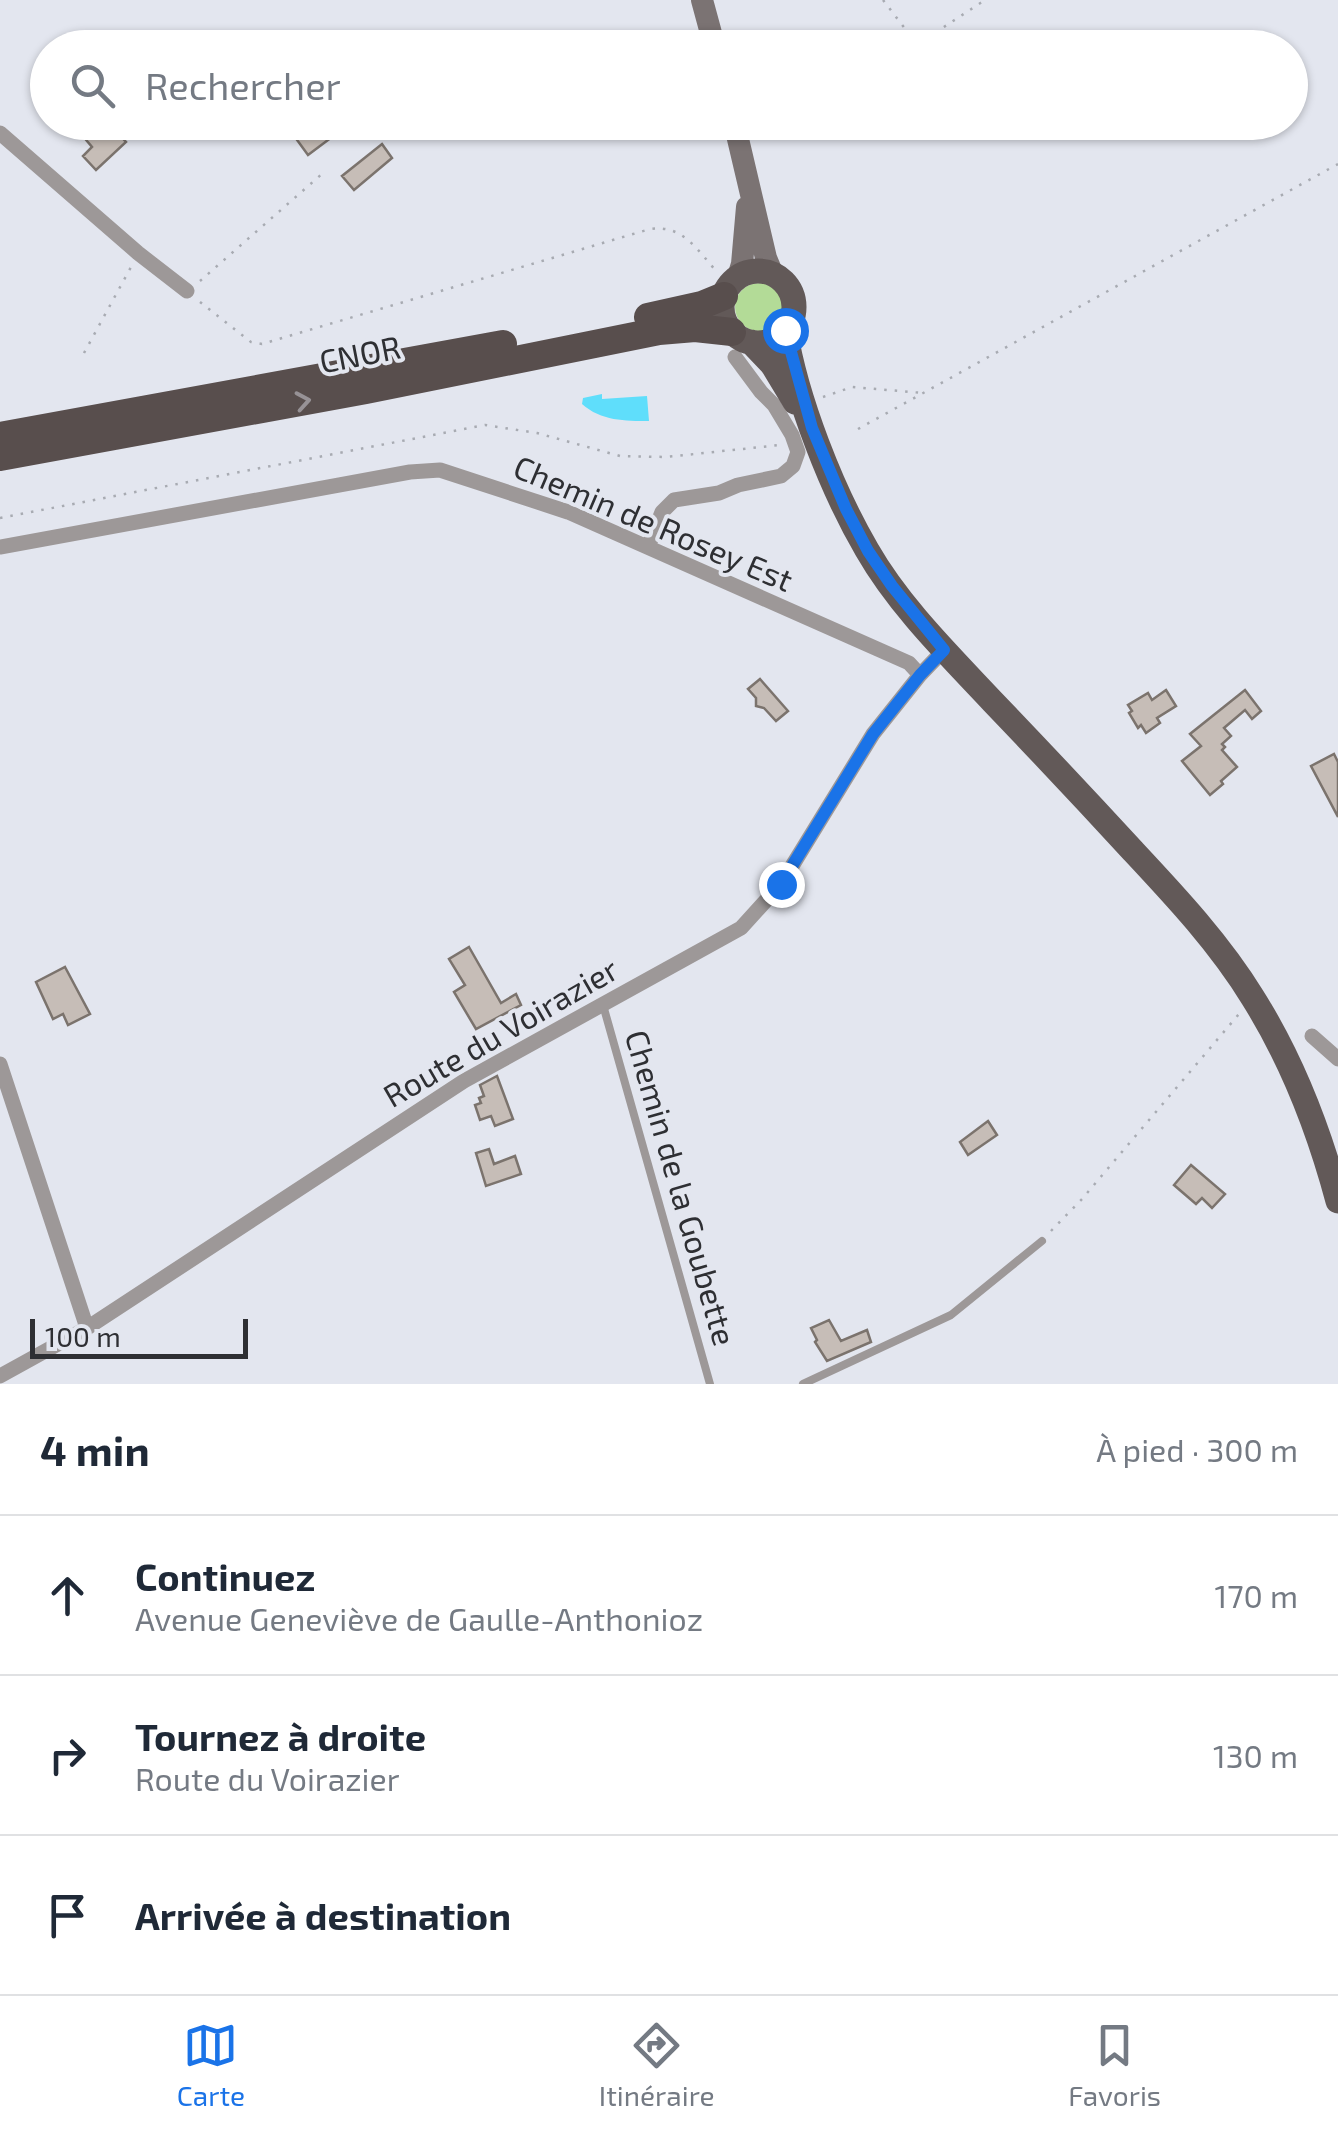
<!DOCTYPE html>
<html lang="fr">
<head>
<meta charset="utf-8">
<style>
  :root { --surface:#fff; --page:#f6f6f7; --text:#1f2937; --muted:#747a83; --line:#e0e1e3; --accent:#1a73e8 }
  body { margin:0; font-family:"Exo 2",sans-serif; background:var(--page); color:var(--text) }
  .scale { position:absolute; left:30px; bottom:25px; width:218px; box-sizing:border-box; padding-left:10px; border:5px solid #2e2f33; border-top:0; font-size:28px; line-height:35px; white-space:nowrap; color:#2e2f33; -webkit-text-stroke:8px #e3e6ef; paint-order:stroke }
  .stop { position:absolute; width:30px; height:30px; margin:-22px; border:8px solid #1a73e8; border-radius:50%; background:#fff }
  .stop.end { background:#1a73e8; border-color:#fff; box-shadow:0 2px 10px #0008 }
  .list { margin:0; padding:0; list-style:none }
  h2 { display:flex; justify-content:space-between; align-items:center; height:130px; margin:0; padding:0 40px; font-size:42px }
  h2 small { font-size:32px; font-weight:400; color:var(--muted) }
  .list li { display:grid; grid-template-columns:65px 1fr auto; gap:30px; align-items:center; box-sizing:border-box; height:160px; padding:0 40px; border-top:2px solid var(--line) }
  .list b { display:block; font-size:38px; white-space:nowrap }
  .list p { margin:0; font-size:32px; white-space:nowrap; color:var(--muted) }
  .list em { font-size:32px; font-style:normal; color:var(--muted) }
  .icon { flex:none; width:55px; height:55px; fill:none; stroke:currentColor; stroke-width:2; stroke-linecap:round; stroke-linejoin:round }
  .map { position:relative; flex:none; width:1338px; height:1384px; overflow:hidden }
  .search { position:absolute; background:var(--surface); box-shadow:0 2px 8px #0004; left:30px; right:30px; top:30px; height:110px; display:flex; align-items:center; gap:25px; box-sizing:border-box; padding:0 35px; border-radius:55px; color:var(--muted); font-size:38px }
  .sheet { height:610px; background:var(--surface) }
  nav { display:flex; justify-content:space-around; align-items:center; box-sizing:border-box; height:140px; border-top:2px solid var(--line); background:var(--surface); font-size:28px; color:var(--muted) }
  nav a { display:grid; justify-items:center; gap:5px }
  nav .on { color:var(--accent) }
  .map>svg:first-child { display:block }
  .green { fill:#b3db97 }
  .water { fill:#5fdefb }
  .building { fill:#c6bdb7; stroke:#7b736d; stroke-width:2.5 }
  .lines { fill:none; stroke-linecap:round; stroke-linejoin:round }
  .path { stroke:#a8abb2; stroke-width:2.5; stroke-dasharray:2.5 8; stroke-linecap:butt }
  .service { stroke:#9d9898; stroke-width:8 }
  .minor { stroke:#9d9898; stroke-width:15 }
  .secondary { stroke:#7b7373; stroke-width:22 }
  .primary { stroke:#625958; stroke-width:25 }
  .trunk { stroke:#584e4d; stroke-width:28 }
  .oneway { stroke:#979296 }
  .route { stroke:#1a73e8; stroke-width:12 }
  .labels { text-anchor:middle; stroke-width:8; stroke-linejoin:round; paint-order:stroke }
  .street-label { font-size:32px; fill:#2e2f33; stroke:#e3e6ef }
</style>
</head>
<body>
<div class="map">
<svg width="1338" height="1384" viewBox="0 0 1338 1384">
  <rect width="100%" height="100%" fill="#e3e6ef"/>
  <path class="green" d="M735 307a24 24 0 1 1 48 0a24 24 0 1 1-48 0Z"/>
  <path class="water" d="M 602,394 L 602,399 L 647,396 L 649,421 C 625,421 601,421 582,404 L 583,398 Z"/>
  <path class="building" d="M 71,122 L 108,122 L 126,142 L 96,170 L 83,156 L 92,147 Z
    M 306,122 L 352,122 L 308,155 L 292,133 Z
    M 382,144 L 392,158 L 354,190 L 342,176 Z
    M 760,679 L 788,711 L 776,721 L 764,708 L 756,706 L 756,698 L 748,689 Z
    M 1166,690 L 1176,706 L 1157,718 L 1160,723 L 1146,733 L 1141,725 L 1138,728 L 1129,713 L 1132,711 L 1128,705 L 1148,693 L 1152,700 Z
    M 1245,690 L 1261,711 L 1252,719 L 1245,710 L 1224,728 L 1231,736 L 1222,744 L 1225,747 L 1222,750 L 1237,767 L 1221,781 L 1223,784 L 1210,795 L 1182,761 L 1201,746 L 1190,734 Z
    M 1334,754 L 1338,762 L 1338,817 L 1311,766 Z
    M 469,947 L 501,1003 L 516,994 L 521,1005 L 476,1029 L 454,992 L 465,985 L 449,959 Z
    M 65,967 L 90,1014 L 68,1025 L 63,1014 L 53,1019 L 36,982 Z
    M 497,1076 L 513,1119 L 495,1126 L 491,1116 L 480,1120 L 475,1105 L 481,1103 L 479,1098 L 484,1096 L 480,1085 Z
    M 988,1121 L 997,1135 L 968,1155 L 960,1142 Z
    M 489,1149 L 494,1164 L 515,1156 L 521,1174 L 486,1186 L 476,1153 Z
    M 1191,1165 L 1225,1194 L 1212,1208 L 1202,1198 L 1196,1204 L 1174,1185 Z
    M 829,1320 L 841,1341 L 867,1330 L 871,1342 L 827,1361 L 815,1342 L 817,1340 L 811,1328 Z"/>
  <g class="lines">
    <path class="path" d="M 883,0 L 913,39 L 924,40 L 985,0
      M 200,281 L 323,173
      M 200,302 L 251,342 L 262,344 L 650,229 C 683,224 697,250 718,273
      M 84,353 L 131,267
      M 823,397 L 852,387 L 923,393
      M 858,429 L 1338,164
      M 0,518 L 485,425 L 537,433 L 620,456 L 666,457 L 780,445
      M 1051,1231 L 1082,1199 L 1239,1014"/>
    <path class="service" d="M 603,1005 L 710,1384
      M 803,1384 L 951,1315 L 1042,1241"/>
    <path class="minor" d="M 0,133 L 138,253 L 187,291
      M 0,547 L 410,472 L 440,470 L 568,512 L 909,663 L 920,675
      M 648,547 L 662,512 L 674,500 L 719,493 L 738,485 L 781,476 L 793,466 L 798,452 L 792,435 L 774,405 L 761,392 L 735,357
      M 1312,1036 L 1338,1059
      M 0,1064 L 87,1328
      M 0,1376 L 87,1328 L 464,1081 L 741,928 L 781,884 L 873,734 L 920,675 L 944,650"/>
    <path class="secondary" d="M 702,0 L 715,48
      M 734,122 L 766,258 L 773,275
      M 738,277 L 742,264 L 747,207"/>
    <path class="primary" d="M722 307a36 36 0 1 1 72 0a36 36 0 1 1-72 0Z
      M 785,330 C 796,399 832,490 867,550 C 899,606 949,655 993,702 C 1040,751 1087,801 1133,851 C 1176,897 1220,944 1253,998 C 1292,1060 1319,1130 1338,1201
      M 751,342 L 772,364 L 795,402"/>
    <path class="trunk" d="M 648,317 L 702,305 L 724,296
      M 0,436 L 503,344
      M 0,457 L 366,390 L 659,331 L 695,328 L 732,332"/>
  </g>
  <defs><path id="oneway-chevron" d="M-2-3.5L2.5 0L-2 3.5" fill="none" stroke-width="1.6" stroke-linecap="round" stroke-linejoin="round" transform="scale(2.5)"/></defs>
  <use class="oneway" href="#oneway-chevron" transform="translate(303 401) rotate(-10)"/>
  <g class="lines">
    <path class="route" d="M 781,884 L 873,734 L 920,675 L 944,650 L 892,586 L 868,551 L 846,509 L 812,428 L 785,330"/>
  </g>
  <g class="labels">
    <g class="street-label">
      <text transform="translate(360 355) rotate(-11)" y="11">CNOR</text>
      <text transform="translate(653 524) rotate(23)" y="11">Chemin de Rosey Est</text>
      <text transform="translate(501 1033) rotate(-30)" y="11">Route du Voirazier</text>
      <text transform="translate(680 1188) rotate(74)" y="11">Chemin de la Goubette</text>
    </g>
  </g>
</svg>
<div class="scale">100 m</div>
<div class="stop" style="left:785px;top:330px"></div>
<div class="stop end" style="left:781px;top:884px"></div>
<div class="search"><svg class="icon" aria-label="search" viewBox="0 0 24 24"><circle cx="10" cy="10" r="6"/><path d="M15 15l6 6"/></svg>Rechercher</div>
</div>
<section class="sheet">
<h2>4 min<small>À pied · 300 m</small></h2>
<ul class="list">
<li><svg class="icon" aria-label="ahead" viewBox="0 0 24 24"><path d="M12 20V5M6 11l6-6 6 6"/></svg><div><b>Continuez</b><p>Avenue Geneviève de Gaulle-Anthonioz</p></div><em>170 m</em></li>
<li><svg class="icon" aria-label="right" viewBox="0 0 24 24"><path d="M7 20v-9h11M14 6l5 5-5 5"/></svg><div><b>Tournez à droite</b><p>Route du Voirazier</p></div><em>130 m</em></li>
<li><svg class="icon" aria-label="arrive" viewBox="0 0 24 24"><path d="M6 21V4h12l-3 4 3 4H6"/></svg><div><b>Arrivée à destination</b></div></li>
</ul>
</section>
<nav>
<a class="on"><svg class="icon" aria-label="map" viewBox="0 0 24 24"><path d="M3 6l6-2 6 2 6-2v14l-6 2-6-2-6 2zM9 4v14M15 6v14"/></svg>Carte</a>
<a><svg class="icon" aria-label="directions" viewBox="0 0 24 24"><path d="M12 3l9 9-9 9-9-9zM9 14v-3h6M13 9l2 2-2 2"/></svg>Itinéraire</a>
<a><svg class="icon" aria-label="saved" viewBox="0 0 24 24"><path d="M7 4h10v16l-5-4-5 4z"/></svg>Favoris</a>
</nav>
</body>
</html>
